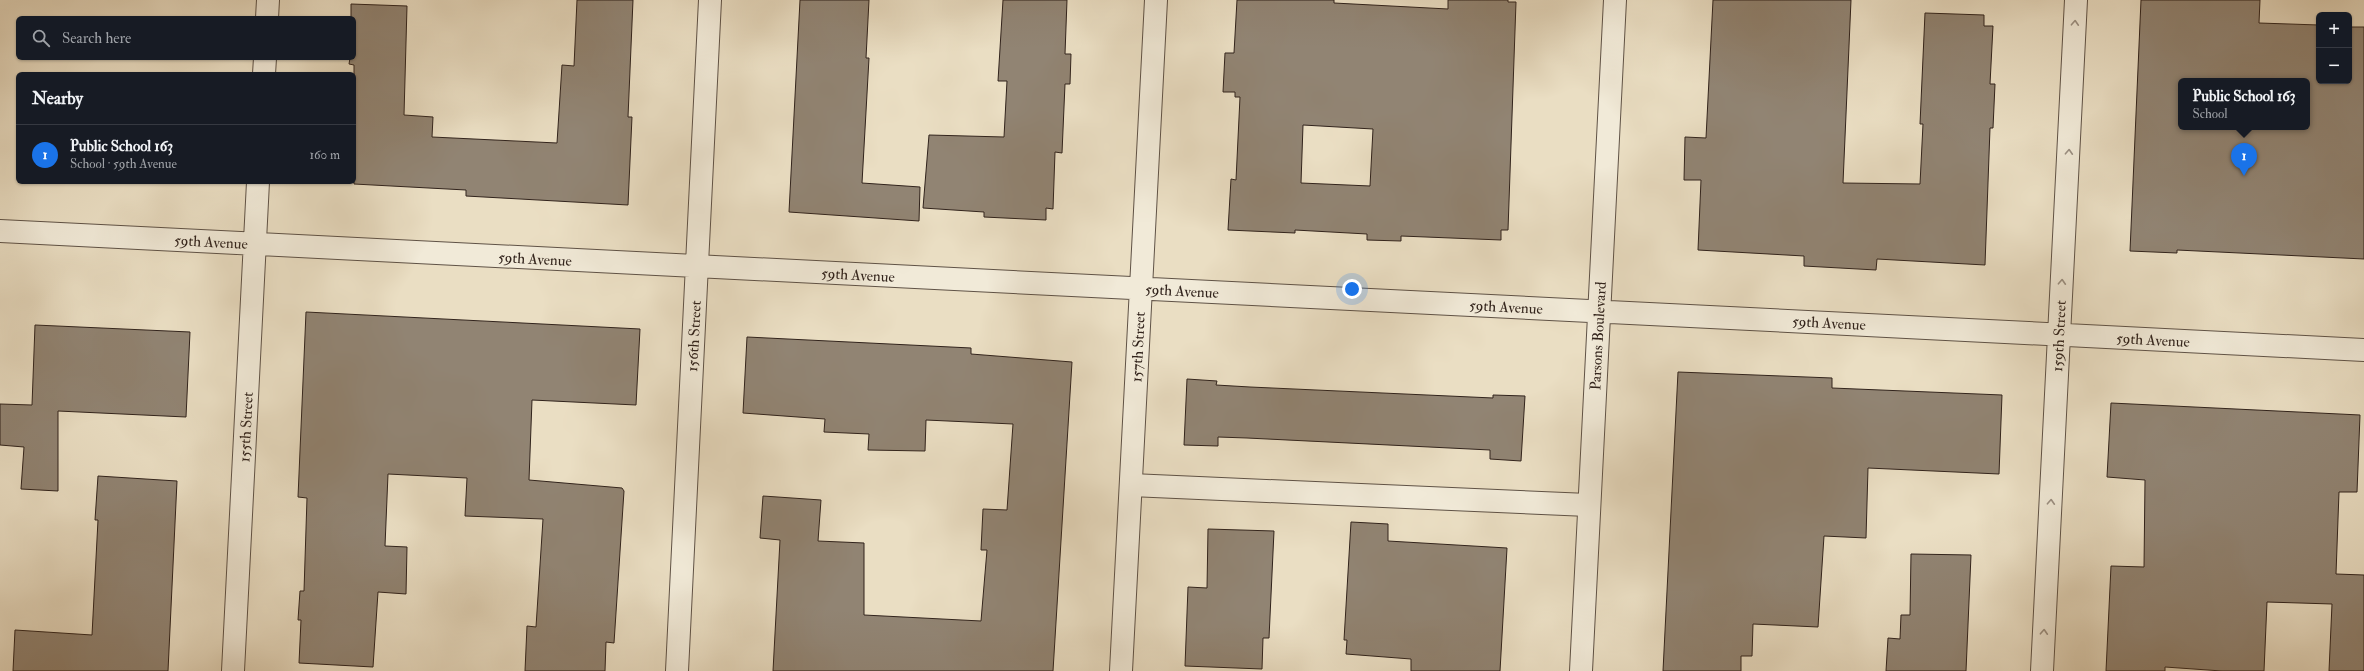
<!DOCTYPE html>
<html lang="en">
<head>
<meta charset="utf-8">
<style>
  :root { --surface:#171b24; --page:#20242c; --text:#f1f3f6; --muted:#9ea1a6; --line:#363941; --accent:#1a73e8 }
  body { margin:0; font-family:"IM FELL Double Pica",serif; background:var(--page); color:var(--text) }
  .controls { position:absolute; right:12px; top:12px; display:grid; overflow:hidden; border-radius:6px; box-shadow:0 1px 3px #0004 }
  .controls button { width:36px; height:36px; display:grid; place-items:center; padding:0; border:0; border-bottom:1px solid var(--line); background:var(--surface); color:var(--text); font:20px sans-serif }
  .you { position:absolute; left:1352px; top:289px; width:14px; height:14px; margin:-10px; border:3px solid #fff; border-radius:50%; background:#1a73e8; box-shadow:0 0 0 6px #1a73e833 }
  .badge { display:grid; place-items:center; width:26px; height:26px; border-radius:50%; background:var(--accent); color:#fff; font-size:13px; font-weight:700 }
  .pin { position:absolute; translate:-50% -33px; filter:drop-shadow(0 1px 2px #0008) }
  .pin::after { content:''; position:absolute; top:21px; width:14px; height:12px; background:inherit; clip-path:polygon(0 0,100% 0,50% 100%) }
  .popup { position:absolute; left:2178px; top:78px; width:132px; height:52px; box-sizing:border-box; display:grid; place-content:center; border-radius:6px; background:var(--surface); filter:drop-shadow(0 1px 3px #0005); font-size:13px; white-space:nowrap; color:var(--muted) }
  .popup b { font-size:15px; color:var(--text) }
  .popup::after { content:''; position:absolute; left:50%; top:100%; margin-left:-8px; border:8px solid transparent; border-top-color:var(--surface) }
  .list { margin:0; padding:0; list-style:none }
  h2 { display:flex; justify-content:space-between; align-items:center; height:52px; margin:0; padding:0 16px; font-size:17px }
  h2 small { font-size:13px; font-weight:400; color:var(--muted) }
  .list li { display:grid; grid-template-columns:26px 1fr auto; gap:12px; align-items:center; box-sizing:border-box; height:60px; padding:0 16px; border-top:1px solid var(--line) }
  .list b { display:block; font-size:15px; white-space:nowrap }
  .list p { margin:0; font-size:13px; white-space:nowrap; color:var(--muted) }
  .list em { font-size:13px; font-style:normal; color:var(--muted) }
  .icon { flex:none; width:22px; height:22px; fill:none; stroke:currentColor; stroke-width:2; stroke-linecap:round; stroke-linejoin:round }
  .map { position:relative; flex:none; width:2364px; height:671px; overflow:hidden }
  .search { position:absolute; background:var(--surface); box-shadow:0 1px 3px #0004; left:16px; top:16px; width:340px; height:44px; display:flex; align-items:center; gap:10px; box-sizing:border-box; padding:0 14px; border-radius:6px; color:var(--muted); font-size:15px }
  .panel { position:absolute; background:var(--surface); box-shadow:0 1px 3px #0004; left:16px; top:72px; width:340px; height:112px; border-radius:6px }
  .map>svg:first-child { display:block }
  .building { fill:#918473; stroke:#31231c; fill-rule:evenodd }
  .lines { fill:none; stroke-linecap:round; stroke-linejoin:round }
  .lane-casing { stroke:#5f5246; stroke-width:24 }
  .street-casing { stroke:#5f5246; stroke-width:24 }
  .lane { stroke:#f1ead8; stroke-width:22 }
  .street { stroke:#f1ead8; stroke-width:22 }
  .oneway { stroke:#9b9083 }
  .labels { text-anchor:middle; stroke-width:3; stroke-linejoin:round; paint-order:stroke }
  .street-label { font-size:15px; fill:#31231c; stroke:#f1ead8 }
</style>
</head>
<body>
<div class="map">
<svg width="2364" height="671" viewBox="0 0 2364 671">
  <rect width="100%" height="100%" fill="#eadec3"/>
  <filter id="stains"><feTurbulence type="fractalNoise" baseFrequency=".005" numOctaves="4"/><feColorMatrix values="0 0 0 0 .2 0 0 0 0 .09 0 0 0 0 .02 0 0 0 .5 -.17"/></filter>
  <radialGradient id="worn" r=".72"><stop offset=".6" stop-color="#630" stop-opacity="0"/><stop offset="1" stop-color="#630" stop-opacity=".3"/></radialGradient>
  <path class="building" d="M 577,0 L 633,0 L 628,117 L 632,117 L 628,205 L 466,196 L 466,190 L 354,184 L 354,65 L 349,64 L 350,58 L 354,58 L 354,18 L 351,18 L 351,4 L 407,6 L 404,115 L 433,117 L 432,137 L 557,143 L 562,65 L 574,66 Z
    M 800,0 L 869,0 L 866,58 L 869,58 L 862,183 L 920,187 L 919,221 L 789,212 Z
    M 1003,0 L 1067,0 L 1065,54 L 1071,54 L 1070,84 L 1065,84 L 1062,153 L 1055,152 L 1053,209 L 1046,208 L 1046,220 L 984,217 L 984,212 L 923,208 L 929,135 L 1004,137 L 1007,81 L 998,81 Z
    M 1237,0 L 1334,0 L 1334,3 L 1448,9 L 1448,0 L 1508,0 L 1508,2 L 1516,2 L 1508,230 L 1501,230 L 1501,240 L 1401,236 L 1401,241 L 1367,240 L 1367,234 L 1295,230 L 1295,233 L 1228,230 L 1231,179 L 1236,180 L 1240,97 L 1235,97 L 1235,92 L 1223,92 L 1225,53 L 1234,53 ZM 1303,125 L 1373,129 L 1370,186 L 1301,183 Z
    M 1713,0 L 1851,0 L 1843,183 L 1920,184 L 1923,124 L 1920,124 L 1925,13 L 1984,15 L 1984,26 L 1993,26 L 1990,84 L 1995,84 L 1993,128 L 1990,128 L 1985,265 L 1877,259 L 1876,270 L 1804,266 L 1804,256 L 1698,250 L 1701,180 L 1684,180 L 1685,137 L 1706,138 Z
    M 2141,0 L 2260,0 L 2259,23 L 2319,25 L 2319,81 L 2349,81 L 2349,27 L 2364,27 L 2364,259 L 2177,250 L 2177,253 L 2130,251 ZM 2181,81 L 2307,81 L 2307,127 L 2181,127 Z
    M 306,312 L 640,329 L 636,405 L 532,400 L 529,480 L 622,488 L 624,491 L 614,643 L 606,642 L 605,671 L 525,671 L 527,626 L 536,627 L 543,519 L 465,516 L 467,478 L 388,474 L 385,546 L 407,547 L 406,594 L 378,592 L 373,667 L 299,663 L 301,620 L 298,620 L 300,591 L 304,591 L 307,498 L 298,497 Z
    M 35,325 L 190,332 L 186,417 L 58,411 L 58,491 L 21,489 L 24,447 L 0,445 L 0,404 L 32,405 Z
    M 747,337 L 971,348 L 971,354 L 1072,362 L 1053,671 L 773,671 L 780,540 L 760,538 L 763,496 L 821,500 L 818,541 L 864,543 L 864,615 L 981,621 L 987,550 L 981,550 L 983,509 L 1007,510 L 1013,424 L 926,420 L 925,451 L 868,450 L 869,434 L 824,432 L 825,419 L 743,413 Z
    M 1678,372 L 1832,378 L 1832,388 L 2002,395 L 1999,474 L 1868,468 L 1866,538 L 1824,536 L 1818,627 L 1753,624 L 1752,656 L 1741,656 L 1741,671 L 1663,671 Z
    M 1187,379 L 1217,381 L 1216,385 L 1250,387 L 1493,398 L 1493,395 L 1525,396 L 1521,461 L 1490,459 L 1490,450 L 1247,438 L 1218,437 L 1218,446 L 1184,445 Z
    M 2111,403 L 2360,415 L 2357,492 L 2339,492 L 2336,574 L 2364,575 L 2364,671 L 2329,671 L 2332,604 L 2267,602 L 2264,671 L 2222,671 L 2165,667 L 2165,671 L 2106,671 L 2111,566 L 2144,567 L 2145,480 L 2107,477 Z
    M 98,476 L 177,481 L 168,671 L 13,671 L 15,630 L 92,635 L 98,520 L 95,520 Z
    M 1351,522 L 1388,524 L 1388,541 L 1507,548 L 1500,671 L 1411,671 L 1411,659 L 1346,654 L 1347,640 L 1344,640 Z
    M 1208,529 L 1274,531 L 1269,638 L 1263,638 L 1262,669 L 1185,666 L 1188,587 L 1207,588 Z
    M 1911,554 L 1971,555 L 1966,671 L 1886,671 L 1888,638 L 1900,639 L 1901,615 L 1910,615 Z"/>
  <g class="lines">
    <g class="lane-casing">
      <path id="lane" d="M 1131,485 L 1588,505"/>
    </g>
    <g class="street-casing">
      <path id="street" d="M 267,18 L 268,0
        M 264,74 L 265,58
        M 0,231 L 2364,350
        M 233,671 L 258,182
        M 677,671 L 710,0
        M 1121,671 L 1156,0
        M 1581,671 L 1615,0
        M 2042,671 L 2076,0"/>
    </g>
    <use href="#lane" class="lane"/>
    <use href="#street" class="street"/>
  </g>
  <defs><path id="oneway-chevron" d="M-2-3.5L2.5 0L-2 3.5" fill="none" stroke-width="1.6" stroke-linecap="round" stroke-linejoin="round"/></defs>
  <g class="oneway">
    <use href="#oneway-chevron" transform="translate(2075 23) rotate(-87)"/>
    <use href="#oneway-chevron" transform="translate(2069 152) rotate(-87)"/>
    <use href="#oneway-chevron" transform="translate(2062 282) rotate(-87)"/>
    <use href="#oneway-chevron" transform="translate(2051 502) rotate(-87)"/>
    <use href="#oneway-chevron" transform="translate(2044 632) rotate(-87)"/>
  </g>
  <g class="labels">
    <g class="street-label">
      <text transform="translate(211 242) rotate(3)" y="5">59th Avenue</text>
      <text transform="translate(535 259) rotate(3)" y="5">59th Avenue</text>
      <text transform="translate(858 275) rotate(3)" y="5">59th Avenue</text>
      <text transform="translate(1182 291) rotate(3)" y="5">59th Avenue</text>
      <text transform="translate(1506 307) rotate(3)" y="5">59th Avenue</text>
      <text transform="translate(1829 323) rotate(3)" y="5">59th Avenue</text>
      <text transform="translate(694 336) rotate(-87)" y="5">156th Street</text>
      <text transform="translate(1598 336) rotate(-87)" y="5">Parsons Boulevard</text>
      <text transform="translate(2059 336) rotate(-87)" y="5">159th Street</text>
      <text transform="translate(2153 340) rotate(3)" y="5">59th Avenue</text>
      <text transform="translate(1138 347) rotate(-87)" y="5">157th Street</text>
      <text transform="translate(246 427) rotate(-87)" y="5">155th Street</text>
    </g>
  </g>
  <rect width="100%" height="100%" filter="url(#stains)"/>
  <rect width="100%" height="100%" fill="url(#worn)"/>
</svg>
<div class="controls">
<button>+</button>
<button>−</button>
</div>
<div class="you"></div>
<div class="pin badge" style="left:2244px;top:176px">1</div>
<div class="popup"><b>Public School 163</b>School</div>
<div class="search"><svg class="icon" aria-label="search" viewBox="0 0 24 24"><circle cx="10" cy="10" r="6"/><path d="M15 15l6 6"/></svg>Search here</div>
<section class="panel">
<h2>Nearby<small></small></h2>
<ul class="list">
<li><span class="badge">1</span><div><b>Public School 163</b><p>School · 59th Avenue</p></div><em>160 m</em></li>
</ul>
</section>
</div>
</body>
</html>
